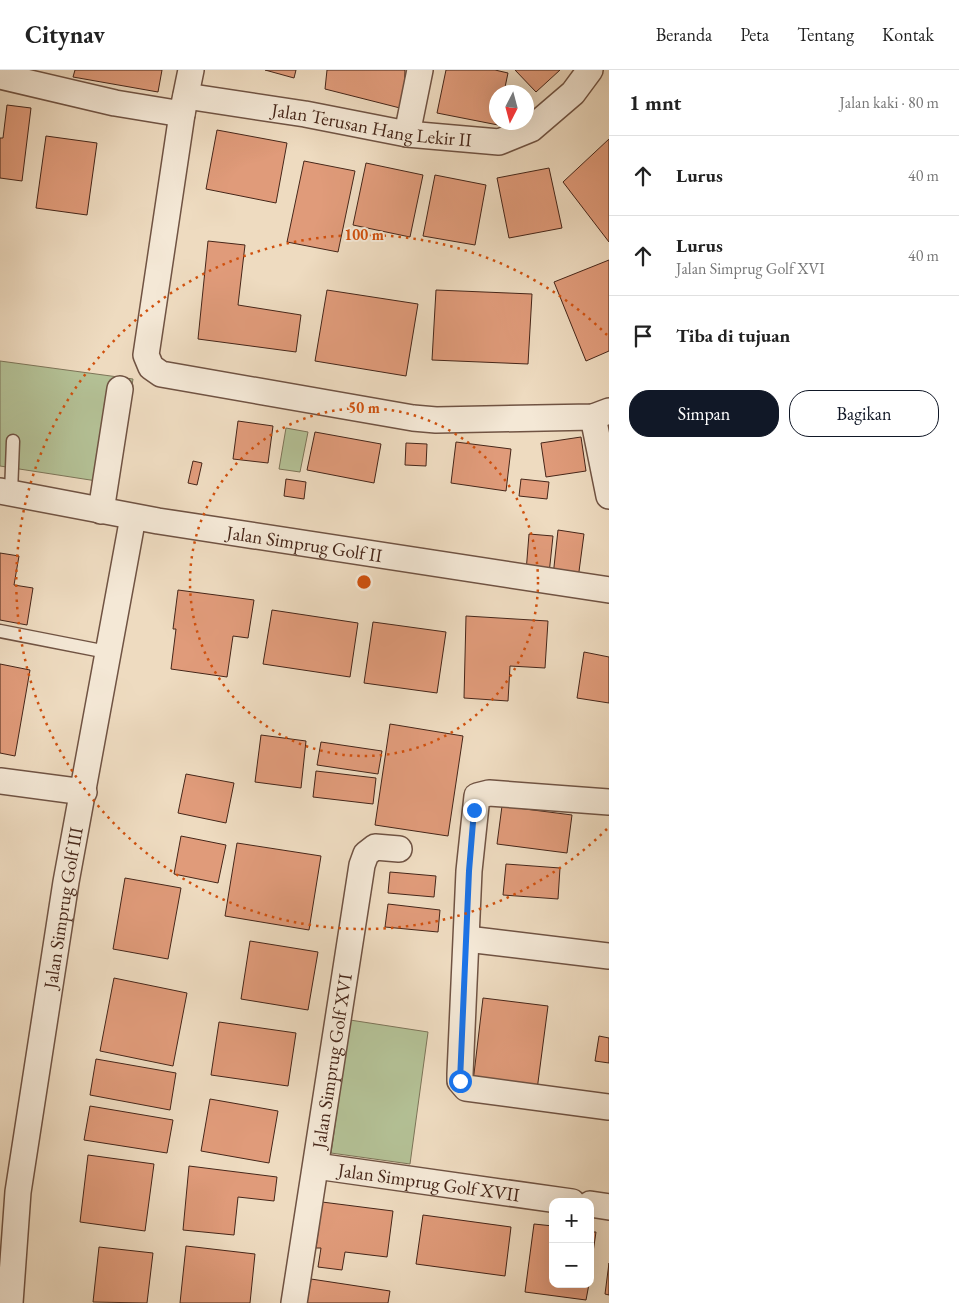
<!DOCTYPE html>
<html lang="id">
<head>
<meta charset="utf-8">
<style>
  :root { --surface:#fff; --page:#f2f2f2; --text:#222; --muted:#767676; --line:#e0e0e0; --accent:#111827 }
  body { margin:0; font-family:"EB Garamond",serif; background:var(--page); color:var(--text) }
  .controls { position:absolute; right:15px; bottom:15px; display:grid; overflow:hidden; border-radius:10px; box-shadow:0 5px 20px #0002 }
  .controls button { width:45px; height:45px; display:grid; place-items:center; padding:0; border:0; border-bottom:1px solid var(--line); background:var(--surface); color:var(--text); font:25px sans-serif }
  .compass { position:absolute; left:489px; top:15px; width:45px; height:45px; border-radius:50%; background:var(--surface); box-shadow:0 5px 20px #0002; rotate:186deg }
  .stop { position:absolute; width:15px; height:15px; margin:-11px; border:4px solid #1a73e8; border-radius:50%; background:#fff }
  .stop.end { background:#1a73e8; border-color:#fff; box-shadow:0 1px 5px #0008 }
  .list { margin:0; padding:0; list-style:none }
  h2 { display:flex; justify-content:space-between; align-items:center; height:65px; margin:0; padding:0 20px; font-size:21px }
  h2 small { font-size:16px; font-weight:400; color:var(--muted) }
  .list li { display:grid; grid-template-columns:32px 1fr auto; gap:15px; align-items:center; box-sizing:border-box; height:80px; padding:0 20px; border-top:1px solid var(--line) }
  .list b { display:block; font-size:19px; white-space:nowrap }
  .list p { margin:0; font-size:16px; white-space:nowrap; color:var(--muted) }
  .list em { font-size:16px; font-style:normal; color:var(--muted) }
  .actions { display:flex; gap:10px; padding:15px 20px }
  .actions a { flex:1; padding:11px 0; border:1px solid var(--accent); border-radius:20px; text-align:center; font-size:18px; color:var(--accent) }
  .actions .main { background:var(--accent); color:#fff }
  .icon { flex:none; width:28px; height:28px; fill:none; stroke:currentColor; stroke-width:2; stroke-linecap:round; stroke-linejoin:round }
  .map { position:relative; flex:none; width:609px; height:1233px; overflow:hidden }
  header { display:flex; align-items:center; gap:30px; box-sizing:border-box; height:70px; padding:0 25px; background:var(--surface); border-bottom:1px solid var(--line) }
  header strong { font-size:24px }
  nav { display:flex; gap:28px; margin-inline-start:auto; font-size:18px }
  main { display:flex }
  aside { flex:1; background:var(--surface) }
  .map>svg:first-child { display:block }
  .green { fill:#b4c196; stroke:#7d7458 }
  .building { fill:#e09b7a; stroke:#462619 }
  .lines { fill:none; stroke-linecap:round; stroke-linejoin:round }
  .service-casing { stroke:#705343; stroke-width:15 }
  .minor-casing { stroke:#705343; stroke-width:28 }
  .service { stroke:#f4e8d6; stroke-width:12 }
  .minor { stroke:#f4e8d6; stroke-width:25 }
  .route { stroke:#1a73e8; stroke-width:6 }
  .ring { fill:none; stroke:#d0510e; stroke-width:2.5; stroke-dasharray:2.5 5 }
  .labels { text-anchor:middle; stroke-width:4; stroke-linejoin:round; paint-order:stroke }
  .street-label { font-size:19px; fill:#462619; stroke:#f4e8d6 }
  .centre { fill:#d0510e; stroke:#f4e8d6; stroke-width:2.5 }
  .ring-label { font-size:15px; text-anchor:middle; font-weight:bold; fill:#d0510e; stroke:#f4e8d6; stroke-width:4; stroke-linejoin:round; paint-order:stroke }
</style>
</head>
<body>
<header>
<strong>Citynav</strong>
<nav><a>Beranda</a><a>Peta</a><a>Tentang</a><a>Kontak</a></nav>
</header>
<main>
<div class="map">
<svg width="609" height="1233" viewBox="0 0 609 1233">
  <rect width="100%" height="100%" fill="#eedbc0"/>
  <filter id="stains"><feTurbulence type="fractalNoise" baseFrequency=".004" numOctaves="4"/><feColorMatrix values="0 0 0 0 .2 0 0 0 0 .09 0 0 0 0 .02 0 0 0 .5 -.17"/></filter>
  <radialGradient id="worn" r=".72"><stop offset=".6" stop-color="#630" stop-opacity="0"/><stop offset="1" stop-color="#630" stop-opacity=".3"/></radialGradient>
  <path class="green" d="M 0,291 L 133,309 L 116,414 L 0,396 Z
    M 286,358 L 308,362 L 300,402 L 279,399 Z
    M 350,950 L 428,962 L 410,1094 L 331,1083 Z"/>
  <path class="building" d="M 75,0 L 162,0 L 158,22 L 73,7 Z
    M 265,0 L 296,0 L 294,8 Z
    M 327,0 L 405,0 L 404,39 L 325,19 Z
    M 446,0 L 495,0 L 508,3 L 504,22 L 497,22 L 498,55 L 437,43 Z
    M 515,0 L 560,0 L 536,22 Z
    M 7,35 L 31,38 L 22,111 L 0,108 L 0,68 L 3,68 Z
    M 217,60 L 287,73 L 276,133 L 206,119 Z
    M 46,66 L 97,73 L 87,145 L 36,138 Z
    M 609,69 L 609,172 L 563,112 Z
    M 304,91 L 355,101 L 338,182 L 287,172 Z
    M 366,93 L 423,105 L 410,167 L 353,155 Z
    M 549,98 L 562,158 L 509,168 L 497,108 Z
    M 435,105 L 486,115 L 475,175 L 423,166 Z
    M 208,171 L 245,175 L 238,235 L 301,245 L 296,282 L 198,269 Z
    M 609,190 L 609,281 L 586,291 L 554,212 Z
    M 327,220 L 418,234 L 406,306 L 315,291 Z
    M 436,220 L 532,224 L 528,294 L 432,290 Z
    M 238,351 L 273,356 L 268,393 L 233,389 Z
    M 315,362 L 381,374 L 374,413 L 307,400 Z
    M 581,367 L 586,401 L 546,407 L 541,373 Z
    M 456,372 L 511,379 L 506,421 L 451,413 Z
    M 406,373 L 427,374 L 426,396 L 405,395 Z
    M 193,391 L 202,393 L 197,415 L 188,413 Z
    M 286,409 L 306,412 L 304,429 L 284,426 Z
    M 521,409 L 549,412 L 547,429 L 519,426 Z
    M 558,460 L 584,464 L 578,509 L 553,506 Z
    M 529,464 L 553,466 L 549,504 L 526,502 Z
    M 0,483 L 19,486 L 14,515 L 33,518 L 27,555 L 0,550 Z
    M 178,520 L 254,530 L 248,568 L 233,566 L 227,607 L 171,599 L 176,559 L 173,559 Z
    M 272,540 L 358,553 L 350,607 L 263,594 Z
    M 466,546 L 548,551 L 545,598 L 510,596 L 508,631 L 464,628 Z
    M 373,552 L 446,562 L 437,623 L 364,613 Z
    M 584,582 L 609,587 L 609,633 L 577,628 Z
    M 0,594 L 30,600 L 15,686 L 0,683 Z
    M 390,654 L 463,666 L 448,766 L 375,755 Z
    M 261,665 L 306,671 L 301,718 L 255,712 Z
    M 321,672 L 382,681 L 378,704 L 317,695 Z
    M 316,701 L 376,708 L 373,734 L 313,727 Z
    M 186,704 L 234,713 L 226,753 L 178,743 Z
    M 502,736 L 572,745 L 567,783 L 497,774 Z
    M 181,766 L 226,775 L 218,813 L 174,804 Z
    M 237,773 L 321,786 L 309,860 L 225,846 Z
    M 506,794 L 560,798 L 558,829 L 503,825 Z
    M 390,802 L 436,806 L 434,827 L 388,823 Z
    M 125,808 L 181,818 L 168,889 L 113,879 Z
    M 388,834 L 440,840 L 438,862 L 385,857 Z
    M 250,871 L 318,882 L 308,940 L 241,929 Z
    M 114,908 L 187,923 L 173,996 L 100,981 Z
    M 483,928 L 548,936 L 537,1020 L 473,1012 Z
    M 219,952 L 296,963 L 288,1016 L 211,1005 Z
    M 599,966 L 609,968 L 609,993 L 595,991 Z
    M 96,989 L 176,1003 L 170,1040 L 90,1025 Z
    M 210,1029 L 278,1041 L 269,1093 L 201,1081 Z
    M 90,1036 L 173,1050 L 167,1083 L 84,1070 Z
    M 88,1085 L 154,1094 L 145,1161 L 80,1152 Z
    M 189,1096 L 277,1107 L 274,1131 L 238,1127 L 234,1165 L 183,1160 Z
    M 322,1132 L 393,1141 L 387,1187 L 345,1182 L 342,1200 L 318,1197 L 321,1178 L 316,1178 Z
    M 423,1145 L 511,1157 L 505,1206 L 416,1194 Z
    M 534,1154 L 553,1156 L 553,1214 L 589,1214 L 586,1230 L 525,1222 Z
    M 590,1162 L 596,1162 L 590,1203 Z
    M 186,1176 L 255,1184 L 250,1233 L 180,1233 Z
    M 99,1177 L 153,1183 L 147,1233 L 93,1232 Z
    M 609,1193 L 609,1225 L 605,1224 Z
    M 311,1209 L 390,1221 L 388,1233 L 307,1233 Z"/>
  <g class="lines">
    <g class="service-casing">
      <path id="service" d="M 11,423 L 13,371
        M 0,561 L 107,582"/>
    </g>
    <g class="minor-casing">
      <g id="minor">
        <path d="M 191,0 L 182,44 L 146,285 L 151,297 L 161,304 L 413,348 L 436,350 L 593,347 L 609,341"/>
        <path d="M 0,6 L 115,33 L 182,44"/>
        <path id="s1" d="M 186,26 L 305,44 L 407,64 L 499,72 L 531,59 L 573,23 L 590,0"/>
        <path d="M 407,64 L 420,0"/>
        <path d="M 593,347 L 609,426"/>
        <path id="s2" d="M 0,421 L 158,451 L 609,520"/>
        <path d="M 101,441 L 120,319"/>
        <path d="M 0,711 L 84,722"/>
        <path d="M 609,732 L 489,723 L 477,726 L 469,801 L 460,1004 L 460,1011 L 466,1018 L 609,1037"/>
        <path d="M 467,869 L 609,886"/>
        <path id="s3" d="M 316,1096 L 572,1132"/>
        <path d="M 590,1134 L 609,1137"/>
        <path id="s4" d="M 10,1233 L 18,1122 L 66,812 L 133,447"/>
        <path id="s5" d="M 294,1233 L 362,795 L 366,784 L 375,777 L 399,779"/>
      </g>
    </g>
    <use href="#service" class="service"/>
    <use href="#minor" class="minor"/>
  </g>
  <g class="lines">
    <path class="route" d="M 460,1011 L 469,801 L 474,740"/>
  </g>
  <g class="ring">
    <circle cx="364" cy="512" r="174"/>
    <path d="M607 759A347 347 0 1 1 607 265"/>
  </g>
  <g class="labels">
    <g class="street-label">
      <text dy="7" stroke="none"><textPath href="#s1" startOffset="188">Jalan Terusan Hang Lekir II</textPath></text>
      <text dy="7" stroke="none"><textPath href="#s2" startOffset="309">Jalan Simprug Golf II</textPath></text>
      <text dy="7" stroke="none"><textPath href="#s4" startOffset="399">Jalan Simprug Golf III</textPath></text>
      <text dy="7" stroke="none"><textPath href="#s5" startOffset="245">Jalan Simprug Golf XVI</textPath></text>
      <text dy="7" stroke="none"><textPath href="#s3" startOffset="114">Jalan Simprug Golf XVII</textPath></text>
    </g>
  </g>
  <circle cx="364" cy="512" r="8" class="centre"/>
  <g class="ring-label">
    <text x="364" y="170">100 m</text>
    <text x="364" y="343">50 m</text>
  </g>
  <rect width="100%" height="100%" filter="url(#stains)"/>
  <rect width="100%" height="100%" fill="url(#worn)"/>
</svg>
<div class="controls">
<button>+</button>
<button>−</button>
</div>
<svg class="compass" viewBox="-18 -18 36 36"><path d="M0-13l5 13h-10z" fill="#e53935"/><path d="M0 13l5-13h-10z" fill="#767676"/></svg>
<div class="stop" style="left:460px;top:1011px"></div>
<div class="stop end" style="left:474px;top:740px"></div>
</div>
<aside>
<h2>1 mnt<small>Jalan kaki · 80 m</small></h2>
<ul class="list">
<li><svg class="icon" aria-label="ahead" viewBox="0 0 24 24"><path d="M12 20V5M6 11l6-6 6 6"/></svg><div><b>Lurus</b></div><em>40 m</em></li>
<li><svg class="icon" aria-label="ahead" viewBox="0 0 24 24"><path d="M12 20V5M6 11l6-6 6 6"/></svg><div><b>Lurus</b><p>Jalan Simprug Golf XVI</p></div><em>40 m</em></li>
<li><svg class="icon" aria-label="arrive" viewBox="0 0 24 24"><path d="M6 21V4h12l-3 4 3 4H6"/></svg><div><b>Tiba di tujuan</b></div></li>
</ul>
<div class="actions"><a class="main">Simpan</a><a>Bagikan</a></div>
</aside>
</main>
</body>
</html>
